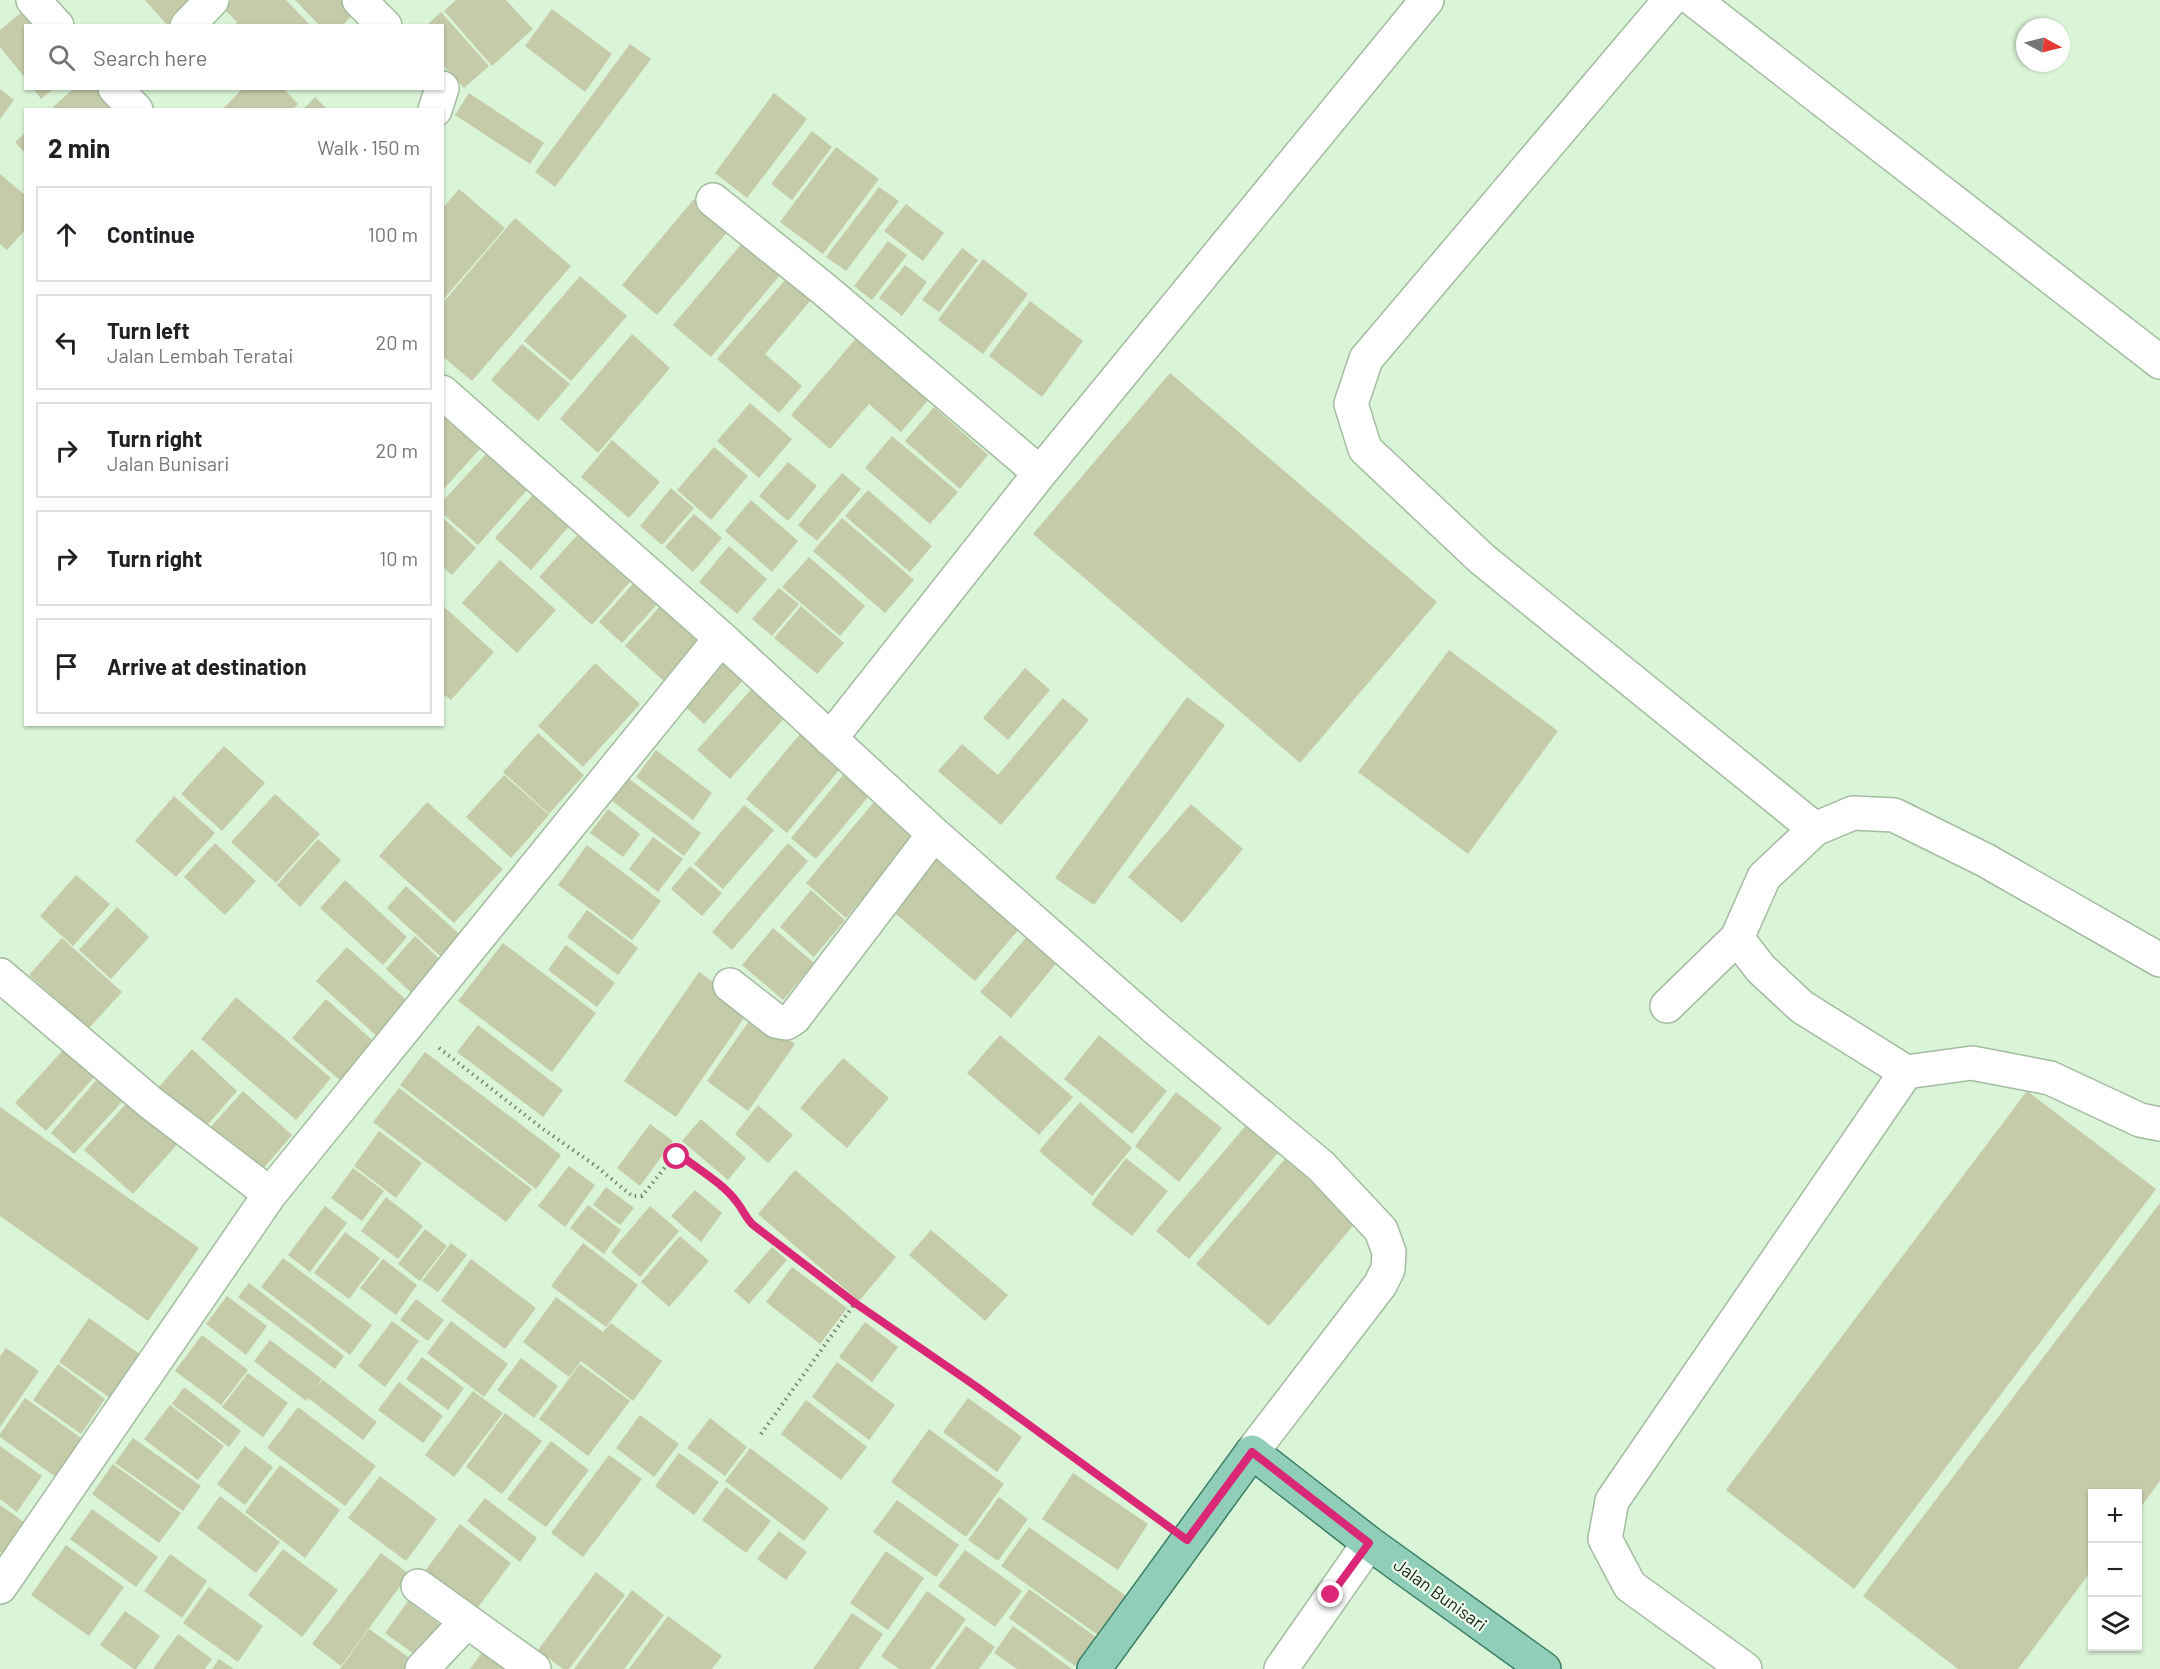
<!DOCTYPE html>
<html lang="en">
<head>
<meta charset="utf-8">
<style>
  :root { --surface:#fff; --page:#f6f6f6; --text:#202124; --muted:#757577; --line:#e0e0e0 }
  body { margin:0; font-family:Barlow,sans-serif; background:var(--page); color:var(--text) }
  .controls { position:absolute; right:18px; bottom:18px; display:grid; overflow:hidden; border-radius:0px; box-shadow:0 2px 4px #0004 }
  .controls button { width:54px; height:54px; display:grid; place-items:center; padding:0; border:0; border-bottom:2px solid var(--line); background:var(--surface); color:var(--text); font:30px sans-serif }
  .compass { position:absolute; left:2016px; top:18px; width:54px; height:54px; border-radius:50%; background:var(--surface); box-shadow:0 2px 4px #0004; rotate:97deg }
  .stop { position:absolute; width:18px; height:18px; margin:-14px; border:4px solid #db2777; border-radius:50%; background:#fff }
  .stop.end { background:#db2777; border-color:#fff; box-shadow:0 2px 6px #0008 }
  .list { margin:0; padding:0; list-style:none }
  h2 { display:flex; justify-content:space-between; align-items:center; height:78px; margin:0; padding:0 24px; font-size:26px }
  h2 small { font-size:20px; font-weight:400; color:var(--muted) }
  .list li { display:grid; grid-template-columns:39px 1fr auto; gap:18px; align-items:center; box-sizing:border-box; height:96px; margin:0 12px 12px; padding:0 12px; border:2px solid var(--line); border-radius:0px }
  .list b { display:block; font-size:22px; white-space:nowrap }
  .list p { margin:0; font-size:20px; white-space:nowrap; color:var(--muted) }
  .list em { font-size:20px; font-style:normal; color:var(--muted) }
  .icon { flex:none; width:33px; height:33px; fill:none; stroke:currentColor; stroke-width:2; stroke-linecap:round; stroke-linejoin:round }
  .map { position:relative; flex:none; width:2160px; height:1669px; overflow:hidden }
  .search { position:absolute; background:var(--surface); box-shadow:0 2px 4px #0004; left:24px; top:24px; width:420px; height:66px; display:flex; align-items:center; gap:15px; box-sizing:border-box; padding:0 21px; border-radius:0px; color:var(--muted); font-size:22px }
  .panel { position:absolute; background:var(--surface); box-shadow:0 2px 4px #0004; left:24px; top:108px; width:420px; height:618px; border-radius:0px }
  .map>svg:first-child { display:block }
  .building { fill:#c5cba8 }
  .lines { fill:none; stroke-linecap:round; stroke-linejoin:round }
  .minor-casing { stroke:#a3bc9f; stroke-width:36 }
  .major-casing { stroke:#377d62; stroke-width:36 }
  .path { stroke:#728370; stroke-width:4; stroke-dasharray:1.5 4.5; stroke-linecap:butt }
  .minor { stroke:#fff; stroke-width:33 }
  .major { stroke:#91ceb9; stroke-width:33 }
  .route { stroke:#db2777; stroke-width:8 }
  .labels { text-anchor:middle; stroke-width:4.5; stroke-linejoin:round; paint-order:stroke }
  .street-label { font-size:18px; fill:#182117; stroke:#effeec }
</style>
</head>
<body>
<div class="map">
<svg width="2160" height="1669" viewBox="0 0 2160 1669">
  <rect width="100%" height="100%" fill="#daf4d7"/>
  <path class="building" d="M 145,0 L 193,0 L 180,26 L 168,26 Z
    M 231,0 L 286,0 L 311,26 L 233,26 L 237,22 L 223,8 Z
    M 295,0 L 352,0 L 360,7 L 342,26 L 320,26 Z
    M 456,0 L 506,0 L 533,29 L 492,66 L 444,11 Z
    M 552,9 L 612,54 L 585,92 L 525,46 Z
    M 22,12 L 32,26 L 26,26 L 26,79 L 0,47 L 0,30 Z
    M 441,12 L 489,66 L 464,88 L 442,64 L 442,26 L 426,26 Z
    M 630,44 L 651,59 L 555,187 L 535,172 Z
    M 33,88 L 54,88 L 41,99 Z
    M 74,88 L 101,88 L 120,110 L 50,110 Z
    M 243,88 L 283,88 L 298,104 L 292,110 L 222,110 Z
    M 0,89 L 14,100 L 0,119 Z
    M 469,93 L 544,143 L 530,164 L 455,115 Z
    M 774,93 L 807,119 L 747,198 L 715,173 Z
    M 315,97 L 328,110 L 303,110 Z
    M 812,131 L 832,147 L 792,200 L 771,184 Z
    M 26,132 L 26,154 L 15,142 Z
    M 836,147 L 879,179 L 823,254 L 780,222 Z
    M 0,174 L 26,196 L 26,229 L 7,250 L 0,244 Z
    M 879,187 L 899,201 L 846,271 L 826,257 Z
    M 459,189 L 505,228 L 442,301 L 442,209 Z
    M 694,199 L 729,230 L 657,315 L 622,285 Z
    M 906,204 L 944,233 L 923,261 L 884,231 Z
    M 515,218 L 571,266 L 472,381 L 442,356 L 442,304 Z
    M 744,241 L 781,274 L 711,357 L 673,325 Z
    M 888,241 L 907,255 L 872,300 L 854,286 Z
    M 962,248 L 978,260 L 939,312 L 922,300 Z
    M 983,259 L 1028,294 L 983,354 L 938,320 Z
    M 905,265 L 927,282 L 902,316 L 879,298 Z
    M 580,276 L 627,316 L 571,381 L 524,341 Z
    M 786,279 L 811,300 L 765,354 L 802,386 L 779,413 L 717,359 Z
    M 1030,301 L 1083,341 L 1042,397 L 989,356 Z
    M 863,330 L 935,392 L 901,432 L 869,404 L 830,449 L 791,415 Z
    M 632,334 L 670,368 L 598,453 L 560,419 Z
    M 522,344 L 570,384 L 538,421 L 491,380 Z
    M 1170,373 L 1437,602 L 1300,763 L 1033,534 Z
    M 750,403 L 792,439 L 759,478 L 717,441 Z
    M 934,407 L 988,455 L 960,489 L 905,441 Z
    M 442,416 L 480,449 L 442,491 Z
    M 892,436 L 958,492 L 930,524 L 865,468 Z
    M 612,440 L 660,482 L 629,518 L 581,477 Z
    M 714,447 L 748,476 L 711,520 L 677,490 Z
    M 486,454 L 527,490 L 478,545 L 442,513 L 442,502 Z
    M 788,462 L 817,486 L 788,521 L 759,496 Z
    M 842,473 L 861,489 L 817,541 L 798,525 Z
    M 671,488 L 694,508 L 662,545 L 640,526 Z
    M 868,490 L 932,546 L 910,572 L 845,516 Z
    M 536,491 L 572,523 L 531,570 L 495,538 Z
    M 751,500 L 798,541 L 772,572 L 725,531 Z
    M 694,514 L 722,538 L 693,572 L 665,547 Z
    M 442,517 L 476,548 L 452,575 L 442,566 Z
    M 842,518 L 914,580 L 885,613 L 813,551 Z
    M 584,528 L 636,575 L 592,625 L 539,577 Z
    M 729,546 L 767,579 L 737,614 L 699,582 Z
    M 809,557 L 865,606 L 840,636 L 782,587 Z
    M 500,560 L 556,610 L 517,653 L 462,603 Z
    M 638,578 L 662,599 L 622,643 L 599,622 Z
    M 779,588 L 799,604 L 772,636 L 752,619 Z
    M 442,605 L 494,652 L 451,700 L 442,693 Z
    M 661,605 L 710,649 L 674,690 L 625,646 Z
    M 801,606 L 844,643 L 817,674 L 774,638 Z
    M 1449,650 L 1558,731 L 1468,854 L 1358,772 Z
    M 719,651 L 747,676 L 704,724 L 677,699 Z
    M 595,663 L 640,704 L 583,767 L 538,726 Z
    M 1025,668 L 1050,690 L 1008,740 L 983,718 Z
    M 756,684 L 788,714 L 730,779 L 697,750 Z
    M 1187,697 L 1225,725 L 1094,905 L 1055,878 Z
    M 1063,698 L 1089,720 L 1001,825 L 938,771 L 962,744 L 998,775 Z
    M 805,728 L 845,763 L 787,833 L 746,799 Z
    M 538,733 L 584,775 L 549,814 L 503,772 Z
    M 224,746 L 265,783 L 222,831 L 181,794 Z
    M 656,750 L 712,793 L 693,820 L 636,777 Z
    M 848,769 L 874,790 L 816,859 L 791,838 Z
    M 504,775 L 549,815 L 511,858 L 466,817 Z
    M 624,775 L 701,833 L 684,856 L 607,797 Z
    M 275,794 L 320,834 L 276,883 L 231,842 Z
    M 174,796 L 215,833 L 176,877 L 135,841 Z
    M 879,796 L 919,831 L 846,918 L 806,883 Z
    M 427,802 L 503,869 L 454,923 L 379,856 Z
    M 1191,804 L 1243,849 L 1182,923 L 1128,877 Z
    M 744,805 L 774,830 L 723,889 L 694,864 Z
    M 608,809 L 640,834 L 623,857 L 590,833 Z
    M 653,837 L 683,859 L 658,892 L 629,869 Z
    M 318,839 L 341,860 L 300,907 L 277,885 Z
    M 215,843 L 256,881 L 225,915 L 184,877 Z
    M 788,843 L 808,861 L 732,950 L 712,932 Z
    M 587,845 L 661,901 L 632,940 L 558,885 Z
    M 942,851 L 1025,922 L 975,981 L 891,910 Z
    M 690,866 L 722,893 L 702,916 L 671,889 Z
    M 76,875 L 110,904 L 73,946 L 40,916 Z
    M 345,880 L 407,937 L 383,965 L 320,908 Z
    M 406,886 L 468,942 L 449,964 L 387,908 Z
    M 811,890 L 845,920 L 814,957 L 780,927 Z
    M 117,907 L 149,937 L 111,979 L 79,950 Z
    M 587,910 L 638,948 L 618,975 L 567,937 Z
    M 773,928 L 814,963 L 783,1000 L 742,965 Z
    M 1029,934 L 1059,960 L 1011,1018 L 980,992 Z
    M 415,936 L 448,967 L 419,1000 L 386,969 Z
    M 62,938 L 122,992 L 89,1028 L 29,975 Z
    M 503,943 L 596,1013 L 552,1072 L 458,1001 Z
    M 566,945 L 615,983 L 597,1007 L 548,970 Z
    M 347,947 L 413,1006 L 382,1041 L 316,981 Z
    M 699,972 L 751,1008 L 676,1117 L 624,1081 Z
    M 236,997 L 331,1078 L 296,1120 L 201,1039 Z
    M 326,999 L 379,1046 L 344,1084 L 292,1038 Z
    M 754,1014 L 795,1044 L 748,1111 L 707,1081 Z
    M 478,1025 L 563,1090 L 543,1117 L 457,1052 Z
    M 1000,1035 L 1073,1097 L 1039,1135 L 967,1073 Z
    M 1099,1035 L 1167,1091 L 1132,1134 L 1064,1079 Z
    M 64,1049 L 95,1076 L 46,1131 L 15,1103 Z
    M 192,1049 L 237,1091 L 203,1130 L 158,1088 Z
    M 425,1052 L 561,1155 L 536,1189 L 400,1085 Z
    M 843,1058 L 889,1098 L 847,1148 L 800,1108 Z
    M 104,1071 L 129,1094 L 74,1154 L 51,1133 Z
    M 399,1088 L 532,1189 L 506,1222 L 373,1122 Z
    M 243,1091 L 292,1135 L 257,1176 L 207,1131 Z
    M 2027,1091 L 2156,1189 L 1854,1589 L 1726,1490 Z
    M 1176,1092 L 1222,1128 L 1179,1182 L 1135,1146 Z
    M 133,1096 L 181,1140 L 133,1194 L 84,1150 Z
    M 1080,1102 L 1132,1148 L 1092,1196 L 1039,1151 Z
    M 758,1105 L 793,1135 L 768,1163 L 735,1134 Z
    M 0,1107 L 199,1248 L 148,1321 L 0,1216 Z
    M 1254,1116 L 1286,1143 L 1189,1259 L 1156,1231 Z
    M 701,1119 L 746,1158 L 728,1180 L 682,1141 Z
    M 650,1124 L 673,1141 L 640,1186 L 617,1168 Z
    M 379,1131 L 422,1163 L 396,1198 L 354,1166 Z
    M 1290,1153 L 1362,1215 L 1269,1326 L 1196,1264 Z
    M 1126,1158 L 1168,1191 L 1132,1236 L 1091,1204 Z
    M 569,1166 L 595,1185 L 565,1227 L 538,1206 Z
    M 353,1168 L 384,1191 L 362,1221 L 331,1198 Z
    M 795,1170 L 896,1257 L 859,1301 L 758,1214 Z
    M 606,1187 L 634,1208 L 620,1225 L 593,1205 Z
    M 695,1190 L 722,1213 L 701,1242 L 671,1216 Z
    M 386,1197 L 423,1226 L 398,1259 L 361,1231 Z
    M 2160,1203 L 2160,1481 L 2138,1511 L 2138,1494 L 2092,1494 L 2092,1570 L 2018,1669 L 1958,1669 L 1863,1596 Z
    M 588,1205 L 621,1230 L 604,1254 L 570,1228 Z
    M 325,1206 L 347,1223 L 310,1272 L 288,1255 Z
    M 650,1206 L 679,1231 L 640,1277 L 611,1252 Z
    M 425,1229 L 447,1246 L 420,1281 L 398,1264 Z
    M 931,1230 L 1008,1295 L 985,1321 L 909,1255 Z
    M 345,1232 L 380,1258 L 349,1299 L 314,1273 Z
    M 680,1236 L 709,1261 L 669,1307 L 641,1282 Z
    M 451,1243 L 467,1255 L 438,1292 L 422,1281 Z
    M 583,1243 L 638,1285 L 606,1327 L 551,1286 Z
    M 772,1247 L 787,1260 L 749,1304 L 734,1291 Z
    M 283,1258 L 372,1325 L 350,1355 L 261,1287 Z
    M 383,1259 L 417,1285 L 396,1315 L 360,1288 Z
    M 471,1259 L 536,1308 L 505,1349 L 441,1301 Z
    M 792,1267 L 847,1308 L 820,1344 L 766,1302 Z
    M 249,1283 L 344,1356 L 335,1369 L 238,1297 Z
    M 227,1296 L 267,1326 L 246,1355 L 206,1324 Z
    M 556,1297 L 603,1332 L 611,1323 L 662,1361 L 633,1401 L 581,1361 L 569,1377 L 523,1342 Z
    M 416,1299 L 444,1320 L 428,1341 L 400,1320 Z
    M 89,1318 L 141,1355 L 110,1398 L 59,1362 Z
    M 392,1321 L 419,1341 L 385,1387 L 358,1366 Z
    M 451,1321 L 508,1364 L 484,1397 L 427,1353 Z
    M 865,1322 L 898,1347 L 872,1382 L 839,1357 Z
    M 202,1335 L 248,1370 L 221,1405 L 175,1371 Z
    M 270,1340 L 322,1379 L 315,1388 L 323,1380 L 377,1422 L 363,1440 L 308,1398 L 306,1401 L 254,1361 Z
    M 6,1348 L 39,1371 L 0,1427 L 0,1356 Z
    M 422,1357 L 464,1388 L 448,1410 L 406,1379 Z
    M 521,1358 L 558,1386 L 534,1418 L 497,1390 Z
    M 837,1362 L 895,1405 L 869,1440 L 812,1397 Z
    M 58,1364 L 105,1399 L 81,1434 L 33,1400 Z
    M 580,1364 L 630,1401 L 588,1456 L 539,1419 Z
    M 248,1373 L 288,1403 L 263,1437 L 222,1407 Z
    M 399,1382 L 443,1416 L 423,1443 L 378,1410 Z
    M 184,1387 L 241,1431 L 229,1447 L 172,1404 Z
    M 473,1391 L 503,1413 L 454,1477 L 425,1455 Z
    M 25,1398 L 84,1440 L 57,1478 L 0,1437 L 0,1434 Z
    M 968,1398 L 1022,1437 L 997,1472 L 943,1432 Z
    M 806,1400 L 867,1447 L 841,1480 L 781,1434 Z
    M 170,1405 L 224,1446 L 198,1480 L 144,1439 Z
    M 298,1407 L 376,1466 L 345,1506 L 267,1448 Z
    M 505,1413 L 542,1441 L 502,1494 L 466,1467 Z
    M 640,1415 L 679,1444 L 654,1477 L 616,1448 Z
    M 710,1418 L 747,1447 L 725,1476 L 687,1448 Z
    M 929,1429 L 1004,1484 L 966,1537 L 891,1482 Z
    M 133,1438 L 201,1486 L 183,1511 L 115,1463 Z
    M 551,1441 L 589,1470 L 546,1527 L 507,1499 Z
    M 0,1446 L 42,1476 L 17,1512 L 0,1499 Z
    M 245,1446 L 273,1467 L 245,1505 L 217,1484 Z
    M 750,1448 L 829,1508 L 804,1541 L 725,1481 Z
    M 679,1453 L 719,1482 L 694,1515 L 655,1486 Z
    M 609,1455 L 642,1479 L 583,1557 L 551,1533 Z
    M 113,1464 L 181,1513 L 159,1543 L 92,1494 Z
    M 280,1465 L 340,1510 L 305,1558 L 245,1512 Z
    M 1073,1473 L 1148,1524 L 1118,1570 L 1042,1519 Z
    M 380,1476 L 437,1519 L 406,1561 L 348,1518 Z
    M 726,1487 L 771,1521 L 746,1553 L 702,1520 Z
    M 220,1496 L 280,1542 L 256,1573 L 197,1528 Z
    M 999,1497 L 1028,1519 L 998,1561 L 968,1540 Z
    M 485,1498 L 537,1538 L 520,1562 L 467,1521 Z
    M 897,1500 L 959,1545 L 936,1577 L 873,1532 Z
    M 0,1505 L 31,1527 L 9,1558 L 0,1552 Z
    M 92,1509 L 158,1557 L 136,1587 L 70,1539 Z
    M 460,1524 L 511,1563 L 476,1610 L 425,1571 Z
    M 1029,1527 L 1126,1596 L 1098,1635 L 1001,1566 Z
    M 779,1531 L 807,1552 L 786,1580 L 757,1559 Z
    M 66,1545 L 124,1587 L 89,1636 L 31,1595 Z
    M 283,1549 L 338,1590 L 302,1637 L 248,1595 Z
    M 965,1550 L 1022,1591 L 995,1627 L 938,1586 Z
    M 886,1551 L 924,1578 L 888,1630 L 850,1603 Z
    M 381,1553 L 409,1574 L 341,1666 L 312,1644 Z
    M 170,1554 L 207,1581 L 182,1618 L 144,1591 Z
    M 596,1572 L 625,1595 L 569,1669 L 563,1669 L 538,1650 Z
    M 209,1587 L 263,1626 L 238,1662 L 183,1623 Z
    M 1029,1589 L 1096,1637 L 1075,1666 L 1009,1618 Z
    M 632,1590 L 664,1615 L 624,1669 L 574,1669 Z
    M 927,1591 L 966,1619 L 930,1669 L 899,1669 L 881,1656 Z
    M 408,1601 L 446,1629 L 424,1661 L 385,1633 Z
    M 125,1611 L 160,1636 L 136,1669 L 134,1669 L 100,1645 Z
    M 852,1613 L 883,1634 L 859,1669 L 813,1669 Z
    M 668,1616 L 722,1656 L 712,1669 L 629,1669 Z
    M 966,1626 L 995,1647 L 979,1669 L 935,1669 Z
    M 1013,1626 L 1072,1669 L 1017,1669 L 994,1653 Z
    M 369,1629 L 414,1661 L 408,1669 L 340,1669 Z
    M 178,1634 L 212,1659 L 205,1669 L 153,1669 Z
    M 488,1644 L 522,1669 L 470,1669 Z
    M 219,1659 L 234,1669 L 212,1669 Z"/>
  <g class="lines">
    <g class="minor-casing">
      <path id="minor" d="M 33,0 L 57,26
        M 359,0 L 385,26
        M 1670,0 L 1366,359 L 1351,404 L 1365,449 L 1482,559 L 1815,829 L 1853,813 L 1894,815 L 1985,860 L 2160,960
        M 1694,0 L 2160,362
        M 187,26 L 212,0
        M 115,88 L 136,110
        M 435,110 L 442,88
        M 713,200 L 825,290 L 1040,473
        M 442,392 L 721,638 L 934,834 L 1160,1032 L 1321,1166 L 1381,1230 L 1389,1252 L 1388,1269 L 1380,1285 L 1252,1452
        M 830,739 L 1040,473 L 1427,0
        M 1815,829 L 1764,877 L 1737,938 L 1761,969 L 1802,1007 L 1906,1072 L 1972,1063 L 2050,1078 L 2140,1120 L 2160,1124
        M 0,975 L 151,1103 L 270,1194
        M 730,985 L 776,1021 L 786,1023 L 794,1018 L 934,834
        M 1667,1006 L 1737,938
        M 418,1586 L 534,1669
        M 0,1587 L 270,1194 L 721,638
        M 422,1669 L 467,1621
        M 1281,1669 L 1369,1543
        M 1745,1669 L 1630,1586 L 1605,1539 L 1612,1501 L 1906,1072"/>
    </g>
    <g class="major-casing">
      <path id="major" d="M 1094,1669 L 1252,1452 L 1369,1543 L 1544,1669"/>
    </g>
    <path class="path" d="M 439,1048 L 543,1129 L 596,1166 L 632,1196 L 642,1196 L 671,1160 L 677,1157 L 684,1158 L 737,1201 L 743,1214 L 752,1224 L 855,1303 L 977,1387 L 1156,1515
      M 761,1434 L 855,1303"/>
    <use href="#minor" class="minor"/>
    <use href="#major" class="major"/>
  </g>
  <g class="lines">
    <path class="route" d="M 677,1157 L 684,1158 C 701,1171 723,1184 736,1201 C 742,1208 744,1215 752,1224 L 855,1303 L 977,1387 L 1187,1540 L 1252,1452 L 1369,1543 L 1331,1595"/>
  </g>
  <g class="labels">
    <g class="street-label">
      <text transform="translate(1440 1595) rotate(36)" y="6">Jalan Bunisari</text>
    </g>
  </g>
</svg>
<div class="controls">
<button>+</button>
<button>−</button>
<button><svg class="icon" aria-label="layers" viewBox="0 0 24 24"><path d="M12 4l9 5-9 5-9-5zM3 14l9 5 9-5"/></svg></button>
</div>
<svg class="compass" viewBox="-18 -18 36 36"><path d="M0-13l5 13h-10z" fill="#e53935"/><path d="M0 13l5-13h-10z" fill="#757577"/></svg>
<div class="stop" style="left:677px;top:1157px"></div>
<div class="stop end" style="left:1331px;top:1595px"></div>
<div class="search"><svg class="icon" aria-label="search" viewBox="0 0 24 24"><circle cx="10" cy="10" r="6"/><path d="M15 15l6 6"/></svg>Search here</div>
<section class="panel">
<h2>2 min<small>Walk · 150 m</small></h2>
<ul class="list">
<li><svg class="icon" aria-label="ahead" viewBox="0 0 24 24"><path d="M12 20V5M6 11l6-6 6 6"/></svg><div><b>Continue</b></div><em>100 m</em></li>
<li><svg class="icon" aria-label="left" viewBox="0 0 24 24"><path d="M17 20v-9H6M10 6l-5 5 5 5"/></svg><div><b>Turn left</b><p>Jalan Lembah Teratai</p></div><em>20 m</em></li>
<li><svg class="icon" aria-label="right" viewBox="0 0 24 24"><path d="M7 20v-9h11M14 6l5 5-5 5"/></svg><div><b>Turn right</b><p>Jalan Bunisari</p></div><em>20 m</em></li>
<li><svg class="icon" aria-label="right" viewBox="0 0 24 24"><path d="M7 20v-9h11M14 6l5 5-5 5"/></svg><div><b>Turn right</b></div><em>10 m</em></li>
<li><svg class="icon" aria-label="arrive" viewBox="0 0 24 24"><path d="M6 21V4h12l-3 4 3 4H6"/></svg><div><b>Arrive at destination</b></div></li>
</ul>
</section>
</div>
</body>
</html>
